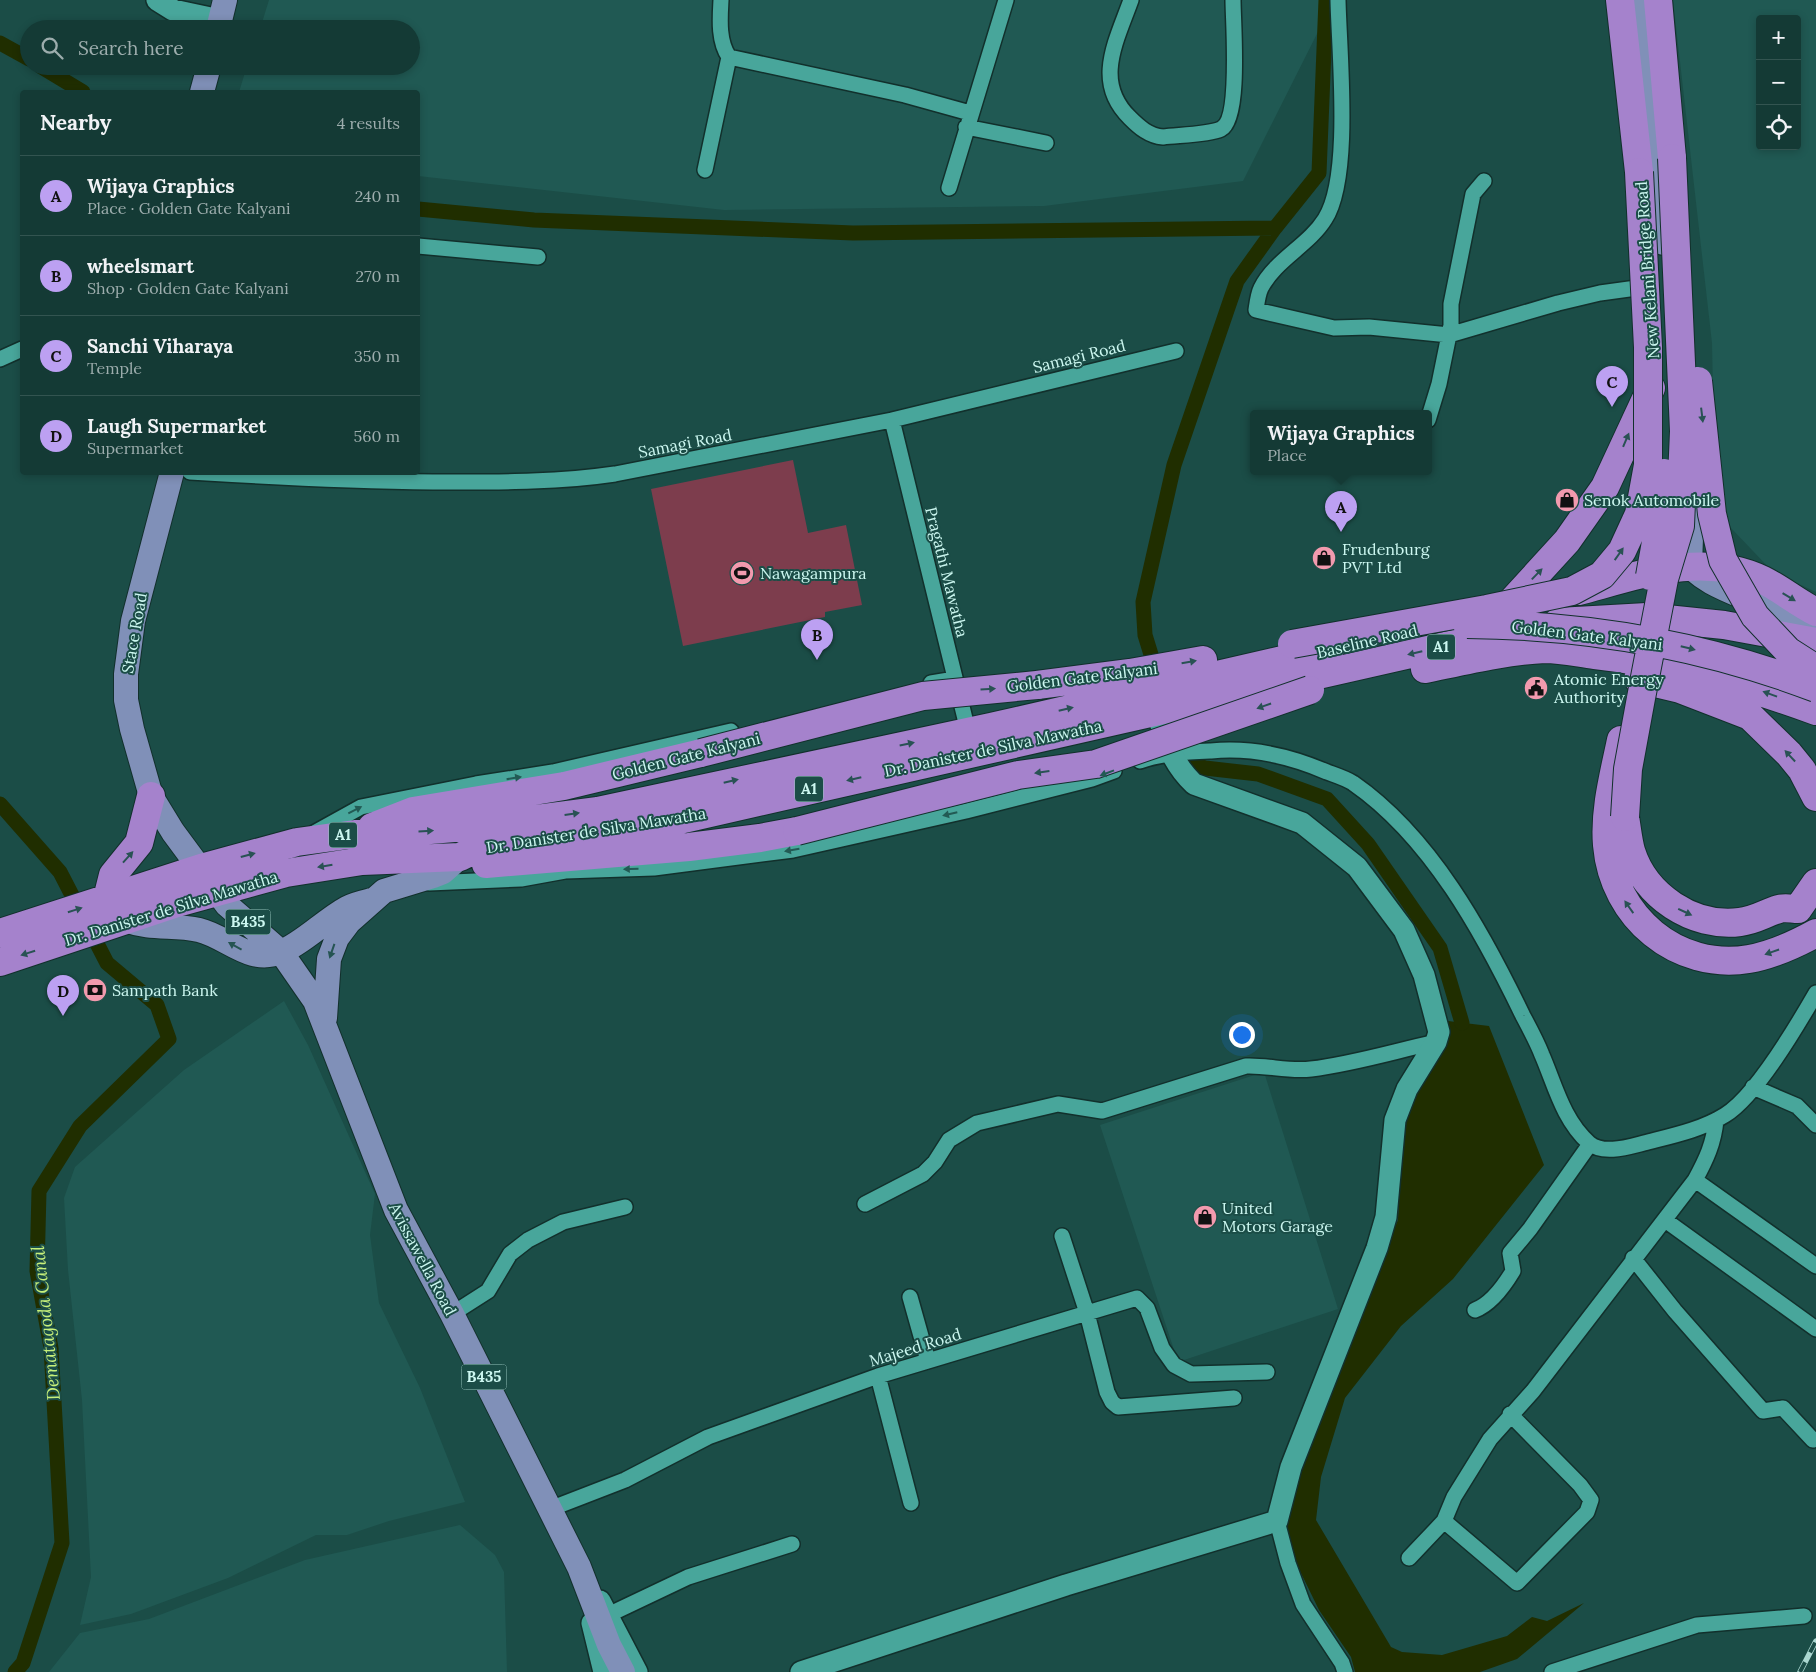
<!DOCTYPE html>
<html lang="en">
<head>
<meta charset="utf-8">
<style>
  :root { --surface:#143a35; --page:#214541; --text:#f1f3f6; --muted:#9dadad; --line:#335450; --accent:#bca0f2 }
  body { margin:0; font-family:Lora,serif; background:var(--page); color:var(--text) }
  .controls { position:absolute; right:15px; top:15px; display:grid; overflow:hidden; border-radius:5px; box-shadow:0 2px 8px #0003 }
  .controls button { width:45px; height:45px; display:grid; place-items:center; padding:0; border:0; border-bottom:1px solid var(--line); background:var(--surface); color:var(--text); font:25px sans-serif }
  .you { position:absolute; left:1241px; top:1034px; width:18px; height:18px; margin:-12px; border:4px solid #fff; border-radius:50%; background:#1a73e8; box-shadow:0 0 0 8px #1a73e833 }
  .badge { display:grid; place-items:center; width:32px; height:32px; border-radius:50%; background:var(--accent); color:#111; font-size:16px; font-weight:700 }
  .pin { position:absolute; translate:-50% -41px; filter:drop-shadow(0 1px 2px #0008) }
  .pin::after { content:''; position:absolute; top:26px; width:18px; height:15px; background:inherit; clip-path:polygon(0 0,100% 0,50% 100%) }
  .popup { position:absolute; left:1250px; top:410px; width:182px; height:65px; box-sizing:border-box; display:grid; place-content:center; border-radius:5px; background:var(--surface); filter:drop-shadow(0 1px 4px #0005); font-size:16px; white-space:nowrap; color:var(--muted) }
  .popup b { font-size:19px; color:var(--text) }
  .popup::after { content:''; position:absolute; left:50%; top:100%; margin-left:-10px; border:10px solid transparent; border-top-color:var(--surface) }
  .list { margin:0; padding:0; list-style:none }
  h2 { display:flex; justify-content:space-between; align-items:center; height:65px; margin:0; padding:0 20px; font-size:21px }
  h2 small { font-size:16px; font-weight:400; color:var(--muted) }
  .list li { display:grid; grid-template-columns:32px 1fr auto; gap:15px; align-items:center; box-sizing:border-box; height:80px; padding:0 20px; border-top:1px solid var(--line) }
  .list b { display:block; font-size:19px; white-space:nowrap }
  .list p { margin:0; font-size:16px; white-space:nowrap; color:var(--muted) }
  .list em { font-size:16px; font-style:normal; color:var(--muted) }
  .icon { flex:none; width:28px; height:28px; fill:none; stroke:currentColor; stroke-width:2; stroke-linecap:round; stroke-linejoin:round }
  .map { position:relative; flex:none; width:1816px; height:1672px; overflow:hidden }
  .search { position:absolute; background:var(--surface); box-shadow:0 2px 8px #0003; left:20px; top:20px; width:400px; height:55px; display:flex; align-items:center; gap:12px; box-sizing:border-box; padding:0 18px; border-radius:28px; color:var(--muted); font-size:19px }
  .panel { position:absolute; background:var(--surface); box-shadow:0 2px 8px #0003; left:20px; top:90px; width:400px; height:385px; border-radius:5px }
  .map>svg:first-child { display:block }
  .built { fill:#205953; fill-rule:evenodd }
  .green { fill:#7d3d4d }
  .water { fill:#202e00 }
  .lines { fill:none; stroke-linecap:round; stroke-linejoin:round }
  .canal { stroke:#202e00; stroke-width:15 }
  .street-casing { stroke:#12302c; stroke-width:18 }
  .secondary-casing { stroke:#12302c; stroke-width:24 }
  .primary-casing { stroke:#12302c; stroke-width:26 }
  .highway-casing { stroke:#12302c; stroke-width:30 }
  .street { stroke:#48a69b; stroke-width:15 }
  .secondary { stroke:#48a69b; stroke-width:21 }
  .primary { stroke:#8090b8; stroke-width:24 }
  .highway { stroke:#a582cc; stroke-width:28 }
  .rail-casing { stroke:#abd7d0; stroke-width:5.5 }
  .rail { stroke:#1b4d47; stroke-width:4; stroke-dasharray:11; stroke-linecap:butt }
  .highway-bridge-casing { stroke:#12302c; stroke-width:30; stroke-linecap:butt }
  .highway-bridge { stroke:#a582cc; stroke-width:28 }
  .oneway { fill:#295254 }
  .oneway2 { fill:#225a54 }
  .oneway3 { fill:#255452 }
  .labels { text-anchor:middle; stroke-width:4; stroke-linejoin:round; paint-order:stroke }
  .shield { fill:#1b4d47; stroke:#97c4bd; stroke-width:1 }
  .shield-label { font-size:15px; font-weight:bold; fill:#ccf7f0 }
  .street-label { font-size:16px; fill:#ccf7f0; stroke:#1b4d47 }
  .poi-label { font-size:16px; fill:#ccf7f0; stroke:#1b4d47; text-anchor:start }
  .water-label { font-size:18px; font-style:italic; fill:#c7f07a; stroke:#1b4d47 }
</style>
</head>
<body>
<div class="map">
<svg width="1816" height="1672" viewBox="0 0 1816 1672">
  <rect width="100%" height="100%" fill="#1b4d47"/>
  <path class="built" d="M 269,0 L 1334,0 L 1243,181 L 1044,206 L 724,210 L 418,176 L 418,92 L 239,92 L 247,66 L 411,66 L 411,29 L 260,29 Z
    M 1673,0 L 1816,0 L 1816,592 L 1773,572 L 1731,528 L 1715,489 L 1712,343 ZM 1760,19 L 1797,19 L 1797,146 L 1760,146 Z
    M 284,1001 L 308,1045 L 375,1194 L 370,1235 L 379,1303 L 420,1388 L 465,1502 L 389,1521 L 347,1535 L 316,1535 L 228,1578 L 131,1614 L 80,1625 L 91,1577 L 82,1400 L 68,1270 L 64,1198 L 75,1167 L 184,1070 Z
    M 1264,1072 L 1338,1309 L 1178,1362 L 1100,1125 Z
    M 460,1525 L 495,1555 L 504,1572 L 507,1672 L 49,1672 L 80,1633 L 149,1619 L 305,1560 Z"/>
  <path class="green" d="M 793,460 L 808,533 L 846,525 L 862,605 L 825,612 L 825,617 L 683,646 L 651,489 Z"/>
  <path class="water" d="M 1448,1021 L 1489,1026 L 1544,1165 L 1453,1279 L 1401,1326 L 1345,1398 L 1321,1477 L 1316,1520 L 1391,1647 L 1402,1652 L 1442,1655 L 1507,1636 L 1532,1617 L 1547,1621 L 1584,1603 L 1517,1659 L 1480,1672 L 1355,1672 L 1351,1657 L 1319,1610 L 1298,1567 L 1284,1517 L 1325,1386 L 1398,1220 L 1402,1131 L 1414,1090 L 1446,1047 Z"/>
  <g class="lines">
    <path class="canal" d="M 0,43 L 29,59
      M 40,66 L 83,92
      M 418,209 L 534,220 L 853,233 L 1275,228 L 1319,173 L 1326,0
      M 1157,674 L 1145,635 L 1143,602 L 1174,465 L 1237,281 L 1275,228
      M 1166,703 L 1186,761 L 1205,768 L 1258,774 L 1327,799 L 1368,844 L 1440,948 L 1462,1023
      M 0,804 L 60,872 L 107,963 L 157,1005 L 169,1039 L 80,1126 L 39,1191 L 37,1271 L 51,1348 L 62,1543 L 23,1663 L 15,1672"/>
    <g class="street-casing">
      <path id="street" d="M 1131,0 C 1116,42 1093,82 1130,118 C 1139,127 1149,136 1163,137 C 1178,135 1207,135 1221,129 C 1241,119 1233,22 1233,0
        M 1338,0 C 1339,52 1352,177 1325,219 C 1309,245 1275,260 1261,288 C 1258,294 1257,303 1256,310 L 1334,328 L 1369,327 L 1449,335 L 1558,303 L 1600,293 L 1651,286
        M 729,57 L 905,95 L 970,113
        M 966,127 L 1046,143
        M 705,170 L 729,57 C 718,41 720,18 721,0
        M 949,188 L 1006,0
        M 418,246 L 538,257
        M 0,359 L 22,349
        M 892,420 L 968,731
        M 1428,420 L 1439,384 L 1451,325 L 1451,304 L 1473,194 L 1484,181
        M 190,472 C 271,477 352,481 433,482 C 494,482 554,483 615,474 L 892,420 L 1176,351
        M 931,683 L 955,679
        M 1140,761 C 1162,753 1188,752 1211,751 C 1252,747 1290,756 1327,772 C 1335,775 1345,778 1353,783 C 1431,837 1483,933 1523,1016 C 1530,1029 1537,1042 1542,1055 C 1555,1085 1563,1120 1589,1143 C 1603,1155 1628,1147 1644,1143 C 1671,1136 1701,1130 1725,1115 C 1756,1096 1797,1026 1816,993
        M 314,833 L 361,807 L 476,784 L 553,772 L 731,731
        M 429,883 L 521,879 L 565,871 L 654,868 L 793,850 L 966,811 L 1092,779 L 1114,771
        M 1753,1087 L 1797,1106 L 1816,1125
        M 1695,1180 L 1816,1266
        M 865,1204 L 923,1174 L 935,1162 L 949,1140 L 977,1123 L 1058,1104 L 1102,1111 L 1246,1066 C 1268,1065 1289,1072 1311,1069 C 1353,1064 1395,1051 1436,1042
        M 1665,1220 L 1816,1329
        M 1062,1236 L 1087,1313 L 1107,1392 L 1112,1402 L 1118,1407 L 1234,1398
        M 1633,1258 L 1675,1311 L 1763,1411 L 1783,1408 L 1813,1440
        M 910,1297 L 928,1361
        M 1475,1310 C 1491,1304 1504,1286 1513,1271 L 1510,1253 L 1530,1229 L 1590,1144
        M 452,1314 L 488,1291 L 510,1254 L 528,1240 L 563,1222 L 625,1207
        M 878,1376 L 911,1503
        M 550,1509 L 625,1480 L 708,1437 L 878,1376 L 1137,1298 L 1147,1308 L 1162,1348 L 1174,1365 L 1191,1374 L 1267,1372
        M 1277,1521 L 1288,1563 L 1303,1604 L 1342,1663 L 1345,1672
        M 1444,1521 L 1517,1583 L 1587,1512 L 1591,1500 L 1580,1485 L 1510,1414
        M 1409,1558 L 1444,1521 L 1454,1497 L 1490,1439 L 1533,1391 L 1695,1180 C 1706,1160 1714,1143 1716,1120
        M 608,1615 L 688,1577 L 792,1544
        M 1552,1672 L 1697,1625 L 1804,1616"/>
    </g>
    <g class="secondary-casing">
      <path id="secondary" d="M 157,0 L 173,10 L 220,20
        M 600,1601 L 637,1672
        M 592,1623 L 604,1672
        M 801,1672 L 1066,1585 L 1277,1521 L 1291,1467 L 1377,1248 L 1386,1217 L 1395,1120 L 1407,1089 L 1436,1042 L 1439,1032 L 1424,975 L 1404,930 L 1357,867 L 1302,823 L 1194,784 C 1172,763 1164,739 1157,711"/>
    </g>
    <g class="primary-casing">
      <path id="primary" d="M 1644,0 L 1663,243
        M 218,29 L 225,0
        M 202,92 L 209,66
        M 172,472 L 133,621 L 126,674 L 126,700 L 132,729 L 151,796 L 173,832 L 227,905 L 281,952 L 315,1001 L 396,1210 L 452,1314 L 579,1567 L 609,1645 L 623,1672
        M 1688,505 L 1691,537 L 1690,566
        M 1687,561 C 1698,582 1741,595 1762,605 C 1780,615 1798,625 1816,635
        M 125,920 C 152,930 173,924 199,930 C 228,937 249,965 281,952 C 303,943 325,920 347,908 C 354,904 364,902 372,900
        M 325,1018 L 329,959 L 337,938 L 349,922 L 384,891 L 433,876 L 443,872 L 460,857"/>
    </g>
    <g class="highway-casing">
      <path id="highway" d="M 1620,0 L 1639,172
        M 1658,0 L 1672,158
        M 1579,591 C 1639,575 1703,551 1763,580 C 1781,589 1798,603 1816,612
        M 1504,610 L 1567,541 L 1605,487 L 1651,388
        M 1558,622 L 1647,617 L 1724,625 L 1816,642
        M 1425,669 C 1464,661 1505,651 1545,649 C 1561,649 1579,653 1595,655 C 1671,663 1744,685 1816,711
        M 1638,679 L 1680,689 L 1750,716 L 1789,754 L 1802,770 L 1816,797
        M 1037,685 L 1130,673 L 1203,660
        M 1621,740 C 1614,774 1604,810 1607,845 C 1613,917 1677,971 1749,959 C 1772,955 1796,944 1816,933
        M 1625,817 C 1627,828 1628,840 1631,851 C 1645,896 1693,928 1740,922 C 1756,920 1765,913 1779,909 C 1785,907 1792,909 1798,909 L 1816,883
        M 372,827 L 413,811 L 564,786 L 701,753
        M 486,864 L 689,847 L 760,838 L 797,831
        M 107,899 L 113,875 L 139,843 L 151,796
        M 0,933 L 201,868 L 297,842 L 355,834 L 407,832 L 489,825 L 598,811 L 991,727 L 1330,649
        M 0,962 L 177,903 L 286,873 L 362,861 L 460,857 L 478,848 L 679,820 L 1516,630"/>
    </g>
    <use href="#street" class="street"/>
    <use href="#secondary" class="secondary"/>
    <use href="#primary" class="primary"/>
    <use href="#highway" class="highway"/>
    <g class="rail-casing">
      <path id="rail" d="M 1800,1672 L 1816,1641"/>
    </g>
    <use href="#rail" class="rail"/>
    <g class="highway-bridge-casing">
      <path id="highway-bridge" d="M 1698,381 L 1712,514 L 1723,560 L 1755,616 L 1788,651 L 1816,669
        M 1650,576 L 1662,508 L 1664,473
        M 1467,624 C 1587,625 1704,645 1816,688
        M 1292,644 L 1487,609 L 1572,591 L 1602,575 L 1622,551 L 1639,514 L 1648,465 L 1648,347 L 1639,172
        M 701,753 L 923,696 L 1037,685
        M 1625,817 L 1628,769 L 1641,698 L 1664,579 L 1680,526 L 1684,431 L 1672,158
        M 797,831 L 1018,775 L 1096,764 L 1310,690"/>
    </g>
    <use href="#highway-bridge" class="highway-bridge"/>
  </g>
  <defs><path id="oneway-solid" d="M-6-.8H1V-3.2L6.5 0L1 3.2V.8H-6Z" transform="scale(1.25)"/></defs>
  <g class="oneway">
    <use href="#oneway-solid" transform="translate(1702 415) rotate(83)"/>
    <use href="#oneway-solid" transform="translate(1626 440) rotate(-67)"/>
    <use href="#oneway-solid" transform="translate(1619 554) rotate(-55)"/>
    <use href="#oneway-solid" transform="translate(1537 574) rotate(-46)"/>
    <use href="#oneway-solid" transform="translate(1789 597) rotate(31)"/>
    <use href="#oneway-solid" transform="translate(1688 648) rotate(14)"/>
    <use href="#oneway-solid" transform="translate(1415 653) rotate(167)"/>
    <use href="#oneway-solid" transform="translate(1189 662) rotate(-10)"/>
    <use href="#oneway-solid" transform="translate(988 689) rotate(-4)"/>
    <use href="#oneway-solid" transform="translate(1770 694) rotate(-160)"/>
    <use href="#oneway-solid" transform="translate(1264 706) rotate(161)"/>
    <use href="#oneway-solid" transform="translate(1066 709) rotate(-13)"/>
    <use href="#oneway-solid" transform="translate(907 744) rotate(-12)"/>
    <use href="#oneway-solid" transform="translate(1790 756) rotate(-133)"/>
    <use href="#oneway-solid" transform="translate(1042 772) rotate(172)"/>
    <use href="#oneway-solid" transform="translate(854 779) rotate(167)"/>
    <use href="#oneway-solid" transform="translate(731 781) rotate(-13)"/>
    <use href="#oneway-solid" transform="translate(572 814) rotate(-8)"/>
    <use href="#oneway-solid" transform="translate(426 831) rotate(-3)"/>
    <use href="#oneway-solid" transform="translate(248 855) rotate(-15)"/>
    <use href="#oneway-solid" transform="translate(128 857) rotate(-48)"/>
    <use href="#oneway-solid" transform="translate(325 866) rotate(171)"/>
    <use href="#oneway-solid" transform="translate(1629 907) rotate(-125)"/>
    <use href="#oneway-solid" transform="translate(75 910) rotate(-18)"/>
    <use href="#oneway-solid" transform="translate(1685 912) rotate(25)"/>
    <use href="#oneway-solid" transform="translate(1772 952) rotate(161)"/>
    <use href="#oneway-solid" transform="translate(28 953) rotate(162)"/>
  </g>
  <g class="oneway2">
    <use href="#oneway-solid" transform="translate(1107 773) rotate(159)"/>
    <use href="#oneway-solid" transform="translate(514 778) rotate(-9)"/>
    <use href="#oneway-solid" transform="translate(355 810) rotate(-27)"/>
    <use href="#oneway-solid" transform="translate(950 814) rotate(167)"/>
    <use href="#oneway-solid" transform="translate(792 850) rotate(170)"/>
    <use href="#oneway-solid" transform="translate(631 869) rotate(178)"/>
  </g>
  <g class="oneway3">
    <use href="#oneway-solid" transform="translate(235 946) rotate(-151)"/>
    <use href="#oneway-solid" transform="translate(332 951) rotate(109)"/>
  </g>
  <defs>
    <g id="shop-disc" transform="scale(1.25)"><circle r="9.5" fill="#f29aae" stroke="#1b4d47"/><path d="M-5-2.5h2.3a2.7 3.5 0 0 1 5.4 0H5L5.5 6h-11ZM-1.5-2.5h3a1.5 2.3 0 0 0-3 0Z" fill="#111"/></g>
    <g id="stadium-disc" transform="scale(1.25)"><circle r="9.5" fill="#f29aae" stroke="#1b4d47"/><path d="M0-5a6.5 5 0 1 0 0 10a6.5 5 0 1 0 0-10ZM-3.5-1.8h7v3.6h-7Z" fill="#111"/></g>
    <g id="civic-disc" transform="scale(1.25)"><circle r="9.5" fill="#f29aae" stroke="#1b4d47"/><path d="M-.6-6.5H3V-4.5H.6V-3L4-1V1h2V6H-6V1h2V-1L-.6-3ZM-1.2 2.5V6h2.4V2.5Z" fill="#111"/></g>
    <g id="bank-disc" transform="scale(1.25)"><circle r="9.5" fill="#f29aae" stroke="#1b4d47"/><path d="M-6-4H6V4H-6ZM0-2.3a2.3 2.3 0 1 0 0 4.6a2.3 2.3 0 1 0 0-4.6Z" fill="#111"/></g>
  </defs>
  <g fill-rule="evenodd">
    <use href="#shop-disc" x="1567" y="500"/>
    <use href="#shop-disc" x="1324" y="558"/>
    <use href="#stadium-disc" x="742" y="573"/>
    <use href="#civic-disc" x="1536" y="688"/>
    <use href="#bank-disc" x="95" y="990"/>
    <use href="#shop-disc" x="1205" y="1217"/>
  </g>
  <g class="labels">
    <g class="shield">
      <rect x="1427" y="634.5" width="28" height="25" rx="4"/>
      <rect x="795" y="776.5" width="28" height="25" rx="4"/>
      <rect x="329" y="822.5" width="28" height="25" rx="4"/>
      <rect x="225.5" y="909.5" width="45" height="25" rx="4"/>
      <rect x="461.5" y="1364.5" width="45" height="25" rx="4"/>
    </g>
    <g class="shield-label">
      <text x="1441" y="652">A1</text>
      <text x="809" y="794">A1</text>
      <text x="343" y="840">A1</text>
      <text x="248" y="927">B435</text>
      <text x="484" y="1382">B435</text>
    </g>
    <g class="street-label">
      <text transform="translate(1647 270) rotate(-94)" y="6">New Kelani Bridge Road</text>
      <text transform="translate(1079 356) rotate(-14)" y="6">Samagi Road</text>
      <text transform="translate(685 443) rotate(-11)" y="6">Samagi Road</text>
      <text transform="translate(947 572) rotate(76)" y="6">Pragathi Mawatha</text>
      <text transform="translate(134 633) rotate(-80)" y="6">Stace Road</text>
      <text transform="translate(1587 635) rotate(7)" y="6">Golden Gate Kalyani</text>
      <text transform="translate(1367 641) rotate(-13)" y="6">Baseline Road</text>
      <text transform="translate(1082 677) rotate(-7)" y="6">Golden Gate Kalyani</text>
      <text transform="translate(993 748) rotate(-12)" y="6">Dr. Danister de Silva Mawatha</text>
      <text transform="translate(686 756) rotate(-14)" y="6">Golden Gate Kalyani</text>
      <text transform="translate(596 830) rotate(-9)" y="6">Dr. Danister de Silva Mawatha</text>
      <text transform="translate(171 908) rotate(-17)" y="6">Dr. Danister de Silva Mawatha</text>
      <text transform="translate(423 1259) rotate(62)" y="6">Avissawella Road</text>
      <text transform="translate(915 1347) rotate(-17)" y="6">Majeed Road</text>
    </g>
    <g class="poi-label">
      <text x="1584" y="506">Senok Automobile</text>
      <text x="1342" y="555">Frudenburg<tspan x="1342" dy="18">PVT Ltd</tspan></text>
      <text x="760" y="579">Nawagampura</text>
      <text x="1554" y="685">Atomic Energy<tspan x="1554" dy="18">Authority</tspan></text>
      <text x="112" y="996">Sampath Bank</text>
      <text x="1222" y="1214">United<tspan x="1222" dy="18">Motors Garage</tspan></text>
    </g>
    <g class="water-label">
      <text transform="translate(46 1323) rotate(-96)" y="6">Dematagoda Canal</text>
    </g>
  </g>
</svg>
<div class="controls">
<button>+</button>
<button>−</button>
<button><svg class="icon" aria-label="locate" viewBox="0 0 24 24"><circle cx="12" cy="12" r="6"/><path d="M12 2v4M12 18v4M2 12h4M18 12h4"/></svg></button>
</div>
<div class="you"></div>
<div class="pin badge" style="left:1341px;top:532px">A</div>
<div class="popup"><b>Wijaya Graphics</b>Place</div>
<div class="pin badge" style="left:817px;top:660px">B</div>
<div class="pin badge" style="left:1612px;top:407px">C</div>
<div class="pin badge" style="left:63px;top:1016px">D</div>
<div class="search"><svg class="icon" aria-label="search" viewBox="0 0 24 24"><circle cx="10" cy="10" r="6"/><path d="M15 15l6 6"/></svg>Search here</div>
<section class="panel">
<h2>Nearby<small>4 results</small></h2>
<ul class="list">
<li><span class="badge">A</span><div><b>Wijaya Graphics</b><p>Place · Golden Gate Kalyani</p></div><em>240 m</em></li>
<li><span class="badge">B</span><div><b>wheelsmart</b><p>Shop · Golden Gate Kalyani</p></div><em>270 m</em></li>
<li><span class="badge">C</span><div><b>Sanchi Viharaya</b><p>Temple</p></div><em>350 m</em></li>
<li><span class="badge">D</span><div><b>Laugh Supermarket</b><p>Supermarket</p></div><em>560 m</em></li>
</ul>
</section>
</div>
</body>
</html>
